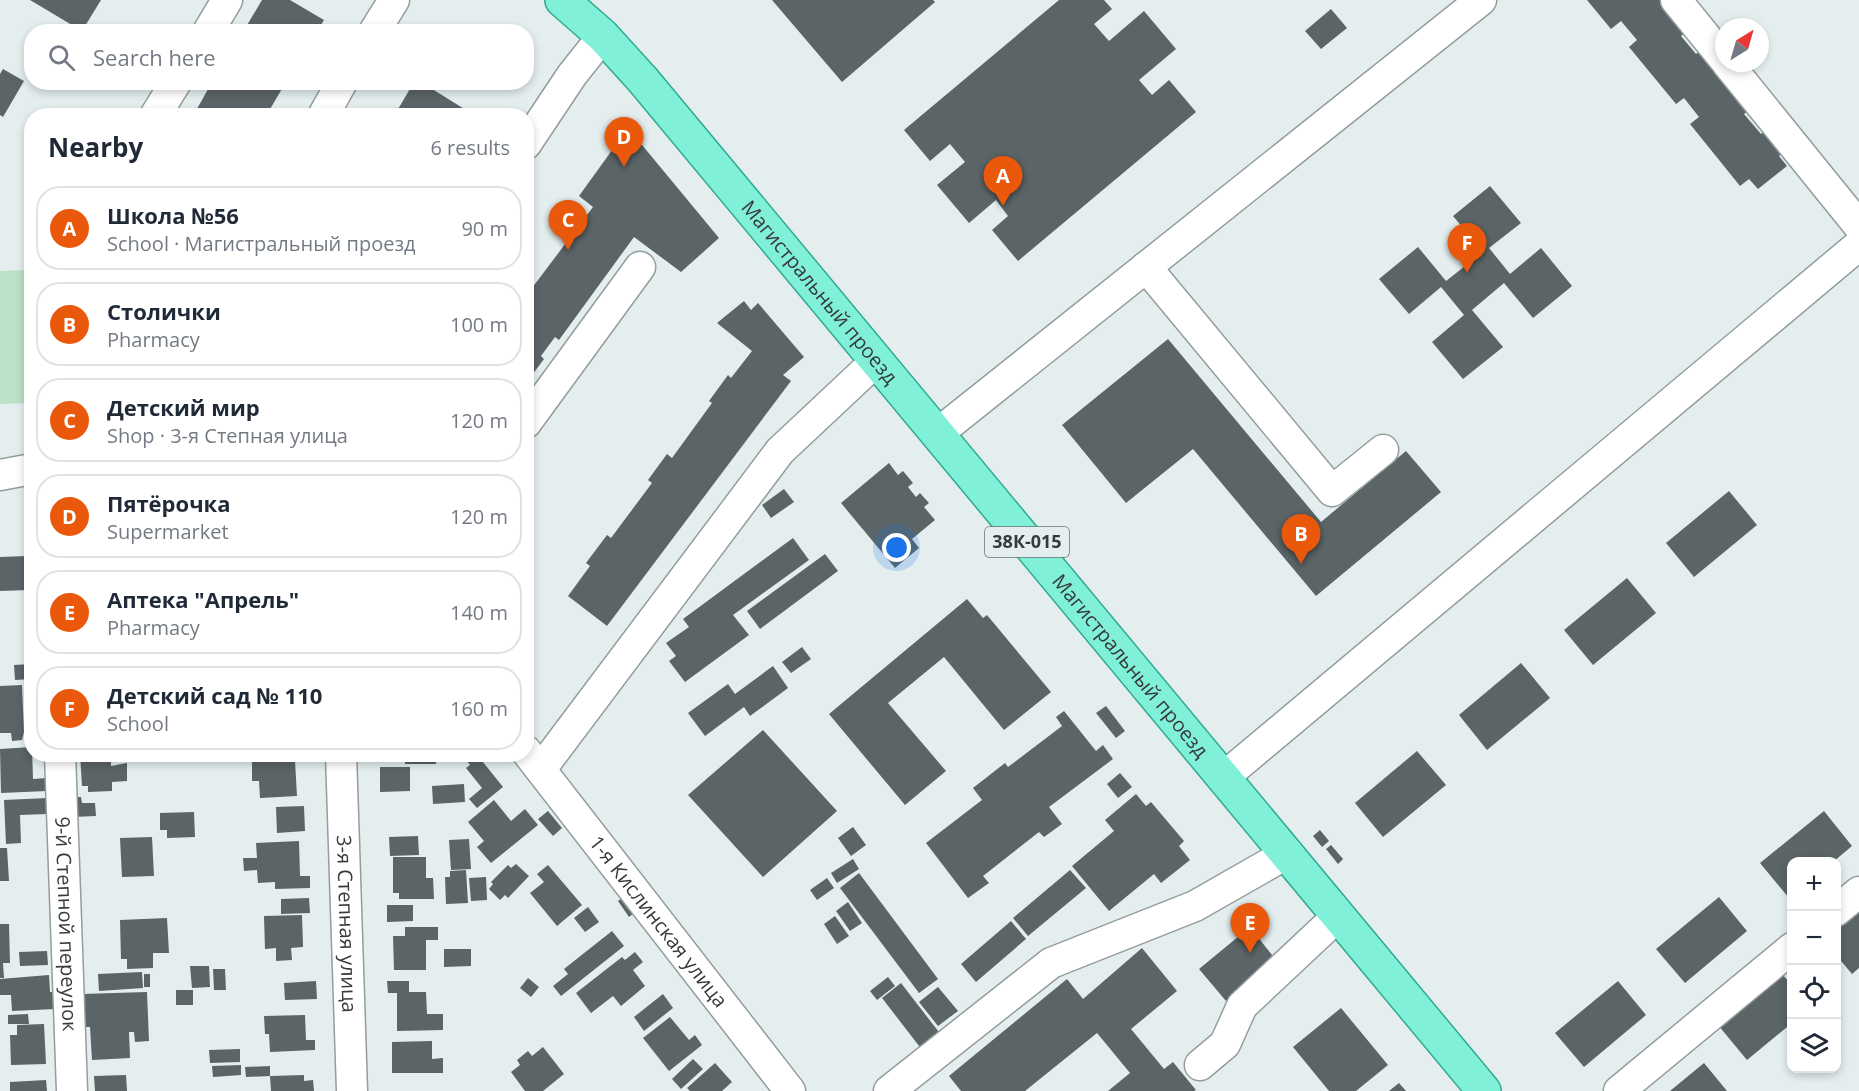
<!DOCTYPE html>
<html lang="en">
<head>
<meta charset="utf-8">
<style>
  :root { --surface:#fff; --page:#f2f2f3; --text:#1f2937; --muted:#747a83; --line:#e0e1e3; --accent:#ea580c }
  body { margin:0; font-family:"Open Sans",sans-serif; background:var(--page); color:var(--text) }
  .controls { position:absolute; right:18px; bottom:18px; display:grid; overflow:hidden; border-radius:12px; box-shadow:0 3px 9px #0003 }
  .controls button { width:54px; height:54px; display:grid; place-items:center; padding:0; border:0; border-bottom:2px solid var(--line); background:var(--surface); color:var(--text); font:30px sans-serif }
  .compass { position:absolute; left:1715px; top:18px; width:54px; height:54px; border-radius:50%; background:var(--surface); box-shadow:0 3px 9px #0003; rotate:37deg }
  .you { position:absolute; left:897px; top:548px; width:21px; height:21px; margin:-15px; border:4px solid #fff; border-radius:50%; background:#1a73e8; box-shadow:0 0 0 9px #1a73e833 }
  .badge { display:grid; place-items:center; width:39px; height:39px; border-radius:50%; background:var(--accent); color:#fff; font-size:20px; font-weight:700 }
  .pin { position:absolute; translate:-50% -50px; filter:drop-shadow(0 2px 3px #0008) }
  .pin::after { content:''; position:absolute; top:32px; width:21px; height:18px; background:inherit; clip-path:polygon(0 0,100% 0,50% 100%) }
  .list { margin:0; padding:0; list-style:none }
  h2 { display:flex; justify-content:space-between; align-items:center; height:78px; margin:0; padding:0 24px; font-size:26px }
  h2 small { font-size:20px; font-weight:400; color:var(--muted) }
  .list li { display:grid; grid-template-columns:39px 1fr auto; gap:18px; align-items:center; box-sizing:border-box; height:84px; margin:0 12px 12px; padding:0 12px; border:2px solid var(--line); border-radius:24px }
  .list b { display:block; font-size:22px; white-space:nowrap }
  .list p { margin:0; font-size:20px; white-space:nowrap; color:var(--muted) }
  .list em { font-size:20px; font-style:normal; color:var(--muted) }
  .icon { flex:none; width:33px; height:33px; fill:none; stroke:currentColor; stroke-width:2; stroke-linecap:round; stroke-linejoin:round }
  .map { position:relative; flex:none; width:1859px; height:1091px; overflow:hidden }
  .search { position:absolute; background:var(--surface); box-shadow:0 3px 9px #0003; left:24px; top:24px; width:510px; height:66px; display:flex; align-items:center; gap:15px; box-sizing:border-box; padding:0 21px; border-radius:24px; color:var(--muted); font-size:22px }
  .panel { position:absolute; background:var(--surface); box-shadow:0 3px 9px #0003; left:24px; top:108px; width:510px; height:654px; border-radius:24px }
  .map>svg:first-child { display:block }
  .green { fill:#bbe2c7 }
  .building { fill:#5b6466 }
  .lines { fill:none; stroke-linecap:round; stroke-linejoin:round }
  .minor-casing { stroke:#939d9c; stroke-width:33 }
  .major-casing { stroke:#30aa91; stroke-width:36 }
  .minor { stroke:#fff; stroke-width:30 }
  .major { stroke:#81f0d9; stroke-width:33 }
  .labels { text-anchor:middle; stroke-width:6; stroke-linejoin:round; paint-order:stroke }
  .shield { fill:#e4eeee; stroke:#6a7070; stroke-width:1.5 }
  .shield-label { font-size:18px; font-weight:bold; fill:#363a3a }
  .street-label { font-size:20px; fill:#363a3a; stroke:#e4eeee }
</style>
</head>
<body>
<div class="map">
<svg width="1859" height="1091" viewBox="0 0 1859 1091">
  <rect width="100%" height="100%" fill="#e4eeee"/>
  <path class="green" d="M 31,270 L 31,403 L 0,404 L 0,271 Z"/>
  <path class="building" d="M 30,0 L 101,0 L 82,31 Z
    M 262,0 L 290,0 L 324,20 L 317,32 L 243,32 Z
    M 772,0 L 933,0 L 935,2 L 842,82 Z
    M 1059,0 L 1104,0 L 1112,9 L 1094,24 L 1109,41 L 1144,11 L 1176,49 L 1139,80 L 1152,95 L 1169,80 L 1196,112 L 1018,261 L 992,230 L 1008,216 L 996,200 L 969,223 L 937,185 L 965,162 L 950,144 L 930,161 L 904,130 Z
    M 1587,0 L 1662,0 L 1687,31 L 1681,36 L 1696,54 L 1703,48 L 1751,108 L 1744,114 L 1761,134 L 1768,128 L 1786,150 L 1779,156 L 1787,166 L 1758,189 L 1749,179 L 1740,186 L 1690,124 L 1699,117 L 1684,98 L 1676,104 L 1629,47 L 1637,40 L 1621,21 L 1611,29 Z
    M 1331,9 L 1347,28 L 1321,49 L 1305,31 Z
    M 3,69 L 24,81 L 3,117 L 0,115 L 0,74 Z
    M 212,82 L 286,82 L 266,116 L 193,116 Z
    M 414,82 L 421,82 L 466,110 L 463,116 L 394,116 Z
    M 628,128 L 719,238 L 681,272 L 634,237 L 559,340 L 555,337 L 541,356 L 544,359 L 529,379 L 526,377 L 526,296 L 593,207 L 579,196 Z
    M 1490,186 L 1521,223 L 1489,248 L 1510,274 L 1541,248 L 1572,286 L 1533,318 L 1504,283 L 1472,310 L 1503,347 L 1463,379 L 1432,342 L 1464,315 L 1441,287 L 1409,314 L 1379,279 L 1418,247 L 1446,281 L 1483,252 L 1453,216 Z
    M 744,301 L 751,310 L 758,303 L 804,357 L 783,375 L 791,381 L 607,626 L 568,596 L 590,566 L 586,563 L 607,535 L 611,538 L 652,483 L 648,480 L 667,454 L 672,458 L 712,403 L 709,401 L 728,375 L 731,378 L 752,351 L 717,323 Z
    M 1168,339 L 1321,522 L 1406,451 L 1441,492 L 1316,596 L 1193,449 L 1126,503 L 1062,425 Z
    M 889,463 L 898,475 L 903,471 L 913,483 L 908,487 L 916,497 L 920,493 L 929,503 L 924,507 L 935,520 L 912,539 L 919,548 L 895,568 L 841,503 Z
    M 784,489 L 794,502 L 771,518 L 762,505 Z
    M 1729,491 L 1757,525 L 1694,577 L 1666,543 Z
    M 793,538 L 809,560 L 733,615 L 749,635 L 685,682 L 669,661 L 676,656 L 666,643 L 689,627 L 683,619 Z
    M 825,554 L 838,571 L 760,629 L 747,611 Z
    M 28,556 L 29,590 L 0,591 L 0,557 Z
    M 1627,578 L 1656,613 L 1593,665 L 1564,630 Z
    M 967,599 L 983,618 L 987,615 L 1051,692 L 1004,730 L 944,657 L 888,703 L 946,771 L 905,805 L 829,714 Z
    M 802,647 L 811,659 L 791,673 L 782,662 Z
    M 1521,663 L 1550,698 L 1487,750 L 1459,715 Z
    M 32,664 L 32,679 L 15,680 L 14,665 Z
    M 773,666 L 788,688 L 750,716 L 744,707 L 705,736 L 688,713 L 728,684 L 735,694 Z
    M 22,685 L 24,732 L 22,740 L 12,741 L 11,733 L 0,733 L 0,686 Z
    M 1106,706 L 1125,731 L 1116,738 L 1096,713 Z
    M 1064,711 L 1096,751 L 1103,745 L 1113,759 L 1049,807 L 1062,824 L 1044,837 L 1039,832 L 983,876 L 989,883 L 968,898 L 926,843 L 982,800 L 973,788 L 1005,763 L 1008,767 L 1062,726 L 1056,717 Z
    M 763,730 L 837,811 L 763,877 L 688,795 Z
    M 32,747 L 33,779 L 47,778 L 47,791 L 1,793 L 0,749 Z
    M 1417,751 L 1446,785 L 1383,837 L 1355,803 Z
    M 80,754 L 111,754 L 111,766 L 127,763 L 127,781 L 112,782 L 112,791 L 88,792 L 88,786 L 82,786 Z
    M 388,754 L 436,754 L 436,764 L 405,764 L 405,759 L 388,759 Z
    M 462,754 L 479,757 L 503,787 L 477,808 L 469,799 L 482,788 L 466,768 L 470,765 Z
    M 295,761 L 297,796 L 260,798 L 259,781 L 252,781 L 252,762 Z
    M 380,767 L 410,767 L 410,791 L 380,792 Z
    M 1120,773 L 1132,787 L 1118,798 L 1107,784 Z
    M 464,784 L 465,802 L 433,804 L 432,786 Z
    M 1136,794 L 1146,806 L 1151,802 L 1184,841 L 1179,846 L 1190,860 L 1161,883 L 1154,874 L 1109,911 L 1072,866 L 1114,831 L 1105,820 Z
    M 72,797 L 81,797 L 82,803 L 95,803 L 96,816 L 73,817 Z
    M 47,798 L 47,814 L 20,815 L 21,843 L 6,844 L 4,800 Z
    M 494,800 L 511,821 L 525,809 L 538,825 L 491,863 L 477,847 L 484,841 L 468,822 Z
    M 304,806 L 305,831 L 277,833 L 276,807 Z
    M 548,811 L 562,828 L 553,836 L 538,819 Z
    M 1824,811 L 1852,846 L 1833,862 L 1792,862 L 1792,896 L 1789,898 L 1760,863 Z
    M 194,812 L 195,837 L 167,838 L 167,830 L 160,830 L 160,813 Z
    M 853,827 L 866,845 L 851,856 L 838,838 Z
    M 1320,830 L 1329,841 L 1322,847 L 1313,836 Z
    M 418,836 L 419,855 L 390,856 L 389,837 Z
    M 152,837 L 154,876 L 122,877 L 120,838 Z
    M 469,839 L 471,869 L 451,870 L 449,840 Z
    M 299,841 L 300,876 L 310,876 L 310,888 L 275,889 L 275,882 L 258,883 L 257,870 L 244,871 L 243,858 L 257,858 L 256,843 Z
    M 1331,845 L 1343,859 L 1338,864 L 1326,849 Z
    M 0,848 L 7,848 L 9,881 L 0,881 Z
    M 393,857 L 426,857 L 426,878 L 433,878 L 434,899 L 399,899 L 399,893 L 393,893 Z
    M 853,859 L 859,869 L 837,883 L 831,873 Z
    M 516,864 L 529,876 L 508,898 L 505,895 L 500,900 L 489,889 L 493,884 L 491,882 L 508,865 L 511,868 Z
    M 548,865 L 582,905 L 557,926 L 530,893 L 544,882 L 537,874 Z
    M 466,870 L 468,903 L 446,904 L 445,877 L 450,877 L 450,871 Z
    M 1070,870 L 1086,888 L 1028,936 L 1013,918 Z
    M 859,873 L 938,979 L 919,993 L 840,888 Z
    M 486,877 L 487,900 L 471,901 L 469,878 Z
    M 827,878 L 834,888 L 817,900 L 810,890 Z
    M 627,894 L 639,909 L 629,917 L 618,901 Z
    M 1719,897 L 1747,931 L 1685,983 L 1656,949 Z
    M 309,898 L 310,913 L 281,914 L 281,899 Z
    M 848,902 L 862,923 L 850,931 L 836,911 Z
    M 387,905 L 413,905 L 413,921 L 387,922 Z
    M 588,907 L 599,922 L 585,932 L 574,918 Z
    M 1859,910 L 1859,968 L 1852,974 L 1836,955 L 1836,928 Z
    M 302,915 L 303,947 L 291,948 L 292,960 L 276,961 L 276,948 L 265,949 L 264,916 Z
    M 835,916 L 849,936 L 837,944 L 824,924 Z
    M 167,918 L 169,953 L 153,953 L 153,968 L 127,969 L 127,959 L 121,959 L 120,920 Z
    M 1011,921 L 1026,939 L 976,982 L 961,964 Z
    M 0,924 L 9,924 L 10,963 L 3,963 L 4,978 L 0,978 Z
    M 405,927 L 438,927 L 438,940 L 426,940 L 426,970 L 394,970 L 393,936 L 405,936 Z
    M 1250,927 L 1276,960 L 1226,1001 L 1199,969 Z
    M 612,931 L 624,946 L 561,996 L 553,986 L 568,974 L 564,969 Z
    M 1142,948 L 1177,991 L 1131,1029 L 1164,1069 L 1173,1062 L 1196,1090 L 1194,1091 L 1108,1091 L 1130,1073 L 1097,1033 L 1025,1091 L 961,1091 L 949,1076 L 1067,979 L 1083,999 Z
    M 444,949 L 471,949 L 471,966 L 444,967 Z
    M 47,951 L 48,965 L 20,966 L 19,952 Z
    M 635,952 L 643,962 L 633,970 L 645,986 L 621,1006 L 613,996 L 591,1013 L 576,993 L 622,957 L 625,960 Z
    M 190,966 L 209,966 L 210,987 L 192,988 Z
    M 213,969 L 225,969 L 226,990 L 214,990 Z
    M 142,972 L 143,988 L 99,991 L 98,974 Z
    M 1781,973 L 1792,985 L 1792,1023 L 1747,1060 L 1718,1025 Z
    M 144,974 L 150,974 L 150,987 L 144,987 Z
    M 49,975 L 50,992 L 54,992 L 55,1009 L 12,1011 L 11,995 L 0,995 L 0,979 Z
    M 888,977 L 895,986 L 877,1000 L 870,991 Z
    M 528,978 L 539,987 L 531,997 L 520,988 Z
    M 316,981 L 317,999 L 285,1000 L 284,983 Z
    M 387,981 L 409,981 L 409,992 L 426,992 L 427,1014 L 443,1014 L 443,1030 L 397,1031 L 397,993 L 388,993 Z
    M 1618,981 L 1646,1015 L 1584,1067 L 1555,1033 Z
    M 901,983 L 945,1040 L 926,1055 L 882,998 Z
    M 938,987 L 958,1011 L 938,1026 L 919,1002 Z
    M 176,990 L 193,990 L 193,1005 L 176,1005 Z
    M 147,992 L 149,1041 L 135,1042 L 134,1032 L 129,1032 L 130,1058 L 92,1060 L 90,1027 L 84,1027 L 82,994 Z
    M 663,994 L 673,1008 L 644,1031 L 634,1017 Z
    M 1341,1008 L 1388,1065 L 1356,1091 L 1329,1091 L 1293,1047 Z
    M 28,1014 L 29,1024 L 8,1024 L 8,1015 Z
    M 305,1015 L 306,1040 L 315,1040 L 315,1050 L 270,1052 L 269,1034 L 265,1034 L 264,1016 Z
    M 670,1017 L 689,1040 L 695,1035 L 702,1045 L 669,1071 L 643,1038 Z
    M 44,1024 L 46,1064 L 11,1065 L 10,1035 L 17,1035 L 17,1025 Z
    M 432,1041 L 432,1059 L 443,1058 L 443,1073 L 392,1073 L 392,1042 Z
    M 543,1047 L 564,1074 L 543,1091 L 525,1091 L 511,1072 L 520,1065 L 517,1060 L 528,1051 L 532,1056 Z
    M 240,1049 L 240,1062 L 210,1063 L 209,1050 Z
    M 693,1059 L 703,1069 L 681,1089 L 672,1079 Z
    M 715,1063 L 732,1082 L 722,1091 L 690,1091 L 687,1088 Z
    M 1704,1063 L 1727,1091 L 1670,1091 Z
    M 241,1065 L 241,1075 L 213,1077 L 212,1066 Z
    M 270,1066 L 270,1076 L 246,1077 L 245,1067 Z
    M 126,1075 L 127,1091 L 95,1091 L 94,1076 Z
    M 304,1075 L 304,1081 L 313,1080 L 314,1091 L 271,1091 L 270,1076 Z
    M 46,1080 L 47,1091 L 10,1091 L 10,1082 Z
    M 1399,1083 L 1406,1091 L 1389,1091 Z"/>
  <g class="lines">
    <g class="minor-casing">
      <g id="minor">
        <path d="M 1676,0 L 1724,59"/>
        <path d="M 208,32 L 227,0"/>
        <path d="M 374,32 L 394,0"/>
        <path d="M 1727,63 L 1859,226"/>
        <path d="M 155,116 L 176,82"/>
        <path d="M 323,116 L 342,82"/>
        <path d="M 526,144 L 572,75 L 603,36"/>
        <path d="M 1146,267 L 1332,491 L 1383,450"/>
        <path d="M 526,423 L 640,267"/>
        <path d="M 937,434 L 1481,0"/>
        <path d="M 0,475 L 32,469"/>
        <path id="s1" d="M 526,751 L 790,1091"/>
        <path id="s2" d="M 60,754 L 72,1091"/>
        <path id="s3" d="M 341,754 L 352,1091"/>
        <path d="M 541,769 L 780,451 L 876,361"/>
        <path d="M 1224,777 L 1859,245"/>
        <path d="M 1836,911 L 1859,892"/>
        <path d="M 1200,1065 L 1225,1044 L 1242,1006 L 1339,915"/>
        <path d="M 889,1091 L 1051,963 L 1195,906 L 1288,853"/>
        <path d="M 1619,1091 L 1792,948"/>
      </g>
    </g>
    <g class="major-casing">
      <g id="major">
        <path id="s4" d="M 562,0 L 603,36 L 643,80 L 1484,1091"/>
      </g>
    </g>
    <use href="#minor" class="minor"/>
    <use href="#major" class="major"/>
  </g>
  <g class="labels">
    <rect class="shield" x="985" y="527" width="84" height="30" rx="4.5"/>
    <g class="shield-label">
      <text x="1027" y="548">38К-015</text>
    </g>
    <g class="street-label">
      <text dy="7" stroke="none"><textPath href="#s4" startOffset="390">Магистральный проезд</textPath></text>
      <text dy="7" stroke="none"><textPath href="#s4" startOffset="876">Магистральный проезд</textPath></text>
      <text dy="7" stroke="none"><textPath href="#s1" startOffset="216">1-я Кислинская улица</textPath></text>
      <text dy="7" stroke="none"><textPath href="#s2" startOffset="170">9-й Степной переулок</textPath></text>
      <text dy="7" stroke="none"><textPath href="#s3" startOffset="170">3-я Степная улица</textPath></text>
    </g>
  </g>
</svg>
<div class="controls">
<button>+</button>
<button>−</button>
<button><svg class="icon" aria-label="locate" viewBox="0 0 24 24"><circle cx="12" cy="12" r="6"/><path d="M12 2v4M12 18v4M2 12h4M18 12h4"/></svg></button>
<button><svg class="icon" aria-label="layers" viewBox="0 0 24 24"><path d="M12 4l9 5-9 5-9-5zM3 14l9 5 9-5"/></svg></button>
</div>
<svg class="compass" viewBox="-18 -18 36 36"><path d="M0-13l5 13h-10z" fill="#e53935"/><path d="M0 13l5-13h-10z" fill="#747a83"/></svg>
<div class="you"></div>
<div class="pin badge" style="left:1003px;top:206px">A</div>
<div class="pin badge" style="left:1301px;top:564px">B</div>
<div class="pin badge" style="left:568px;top:250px">C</div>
<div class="pin badge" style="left:624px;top:167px">D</div>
<div class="pin badge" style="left:1250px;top:953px">E</div>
<div class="pin badge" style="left:1467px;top:273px">F</div>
<div class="search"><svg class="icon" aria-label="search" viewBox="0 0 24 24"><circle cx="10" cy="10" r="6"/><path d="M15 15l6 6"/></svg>Search here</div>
<section class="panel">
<h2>Nearby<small>6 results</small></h2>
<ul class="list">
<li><span class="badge">A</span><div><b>Школа №56</b><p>School · Магистральный проезд</p></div><em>90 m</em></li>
<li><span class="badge">B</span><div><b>Столички</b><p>Pharmacy</p></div><em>100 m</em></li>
<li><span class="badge">C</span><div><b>Детский мир</b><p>Shop · 3-я Степная улица</p></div><em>120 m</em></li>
<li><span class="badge">D</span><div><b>Пятёрочка</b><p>Supermarket</p></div><em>120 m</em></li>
<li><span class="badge">E</span><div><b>Аптека &quot;Апрель&quot;</b><p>Pharmacy</p></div><em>140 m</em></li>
<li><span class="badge">F</span><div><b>Детский сад № 110</b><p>School</p></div><em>160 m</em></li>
</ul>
</section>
</div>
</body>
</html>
